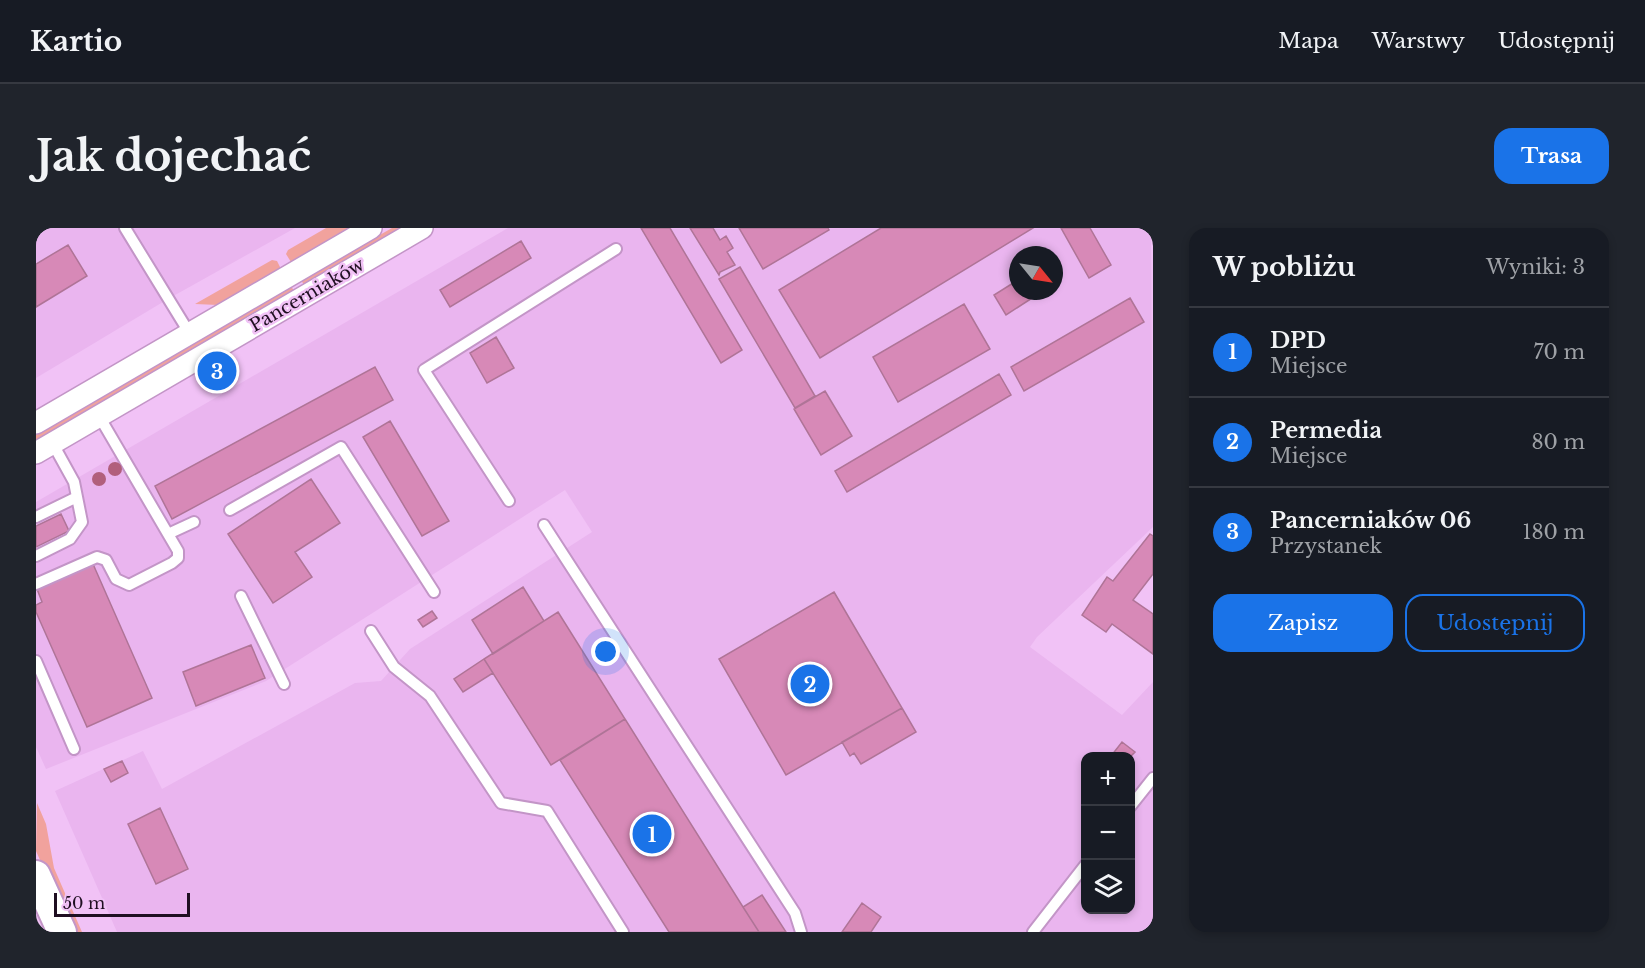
<!DOCTYPE html>
<html lang="pl">
<head>
<meta charset="utf-8">
<style>
  :root { --surface:#171b24; --page:#20242c; --text:#f1f3f6; --muted:#9ea1a6; --line:#363941; --accent:#1a73e8 }
  body { margin:0; font-family:"Libre Baskerville",serif; background:var(--page); color:var(--text) }
  .controls { position:absolute; right:18px; bottom:18px; display:grid; overflow:hidden; border-radius:12px; box-shadow:0 3px 9px #0003 }
  .controls button { width:54px; height:54px; display:grid; place-items:center; padding:0; border:0; border-bottom:2px solid var(--line); background:var(--surface); color:var(--text); font:30px sans-serif }
  .compass { position:absolute; left:973px; top:18px; width:54px; height:54px; border-radius:50%; background:var(--surface); box-shadow:0 3px 9px #0003; rotate:120deg }
  .scale { position:absolute; left:18px; bottom:15px; width:136px; box-sizing:border-box; padding-left:6px; border:3px solid #1f0f21; border-top:0; font-size:16px; line-height:21px; white-space:nowrap; color:#1f0f21; -webkit-text-stroke:4px #f1c2f6; paint-order:stroke }
  .you { position:absolute; left:570px; top:424px; width:21px; height:21px; margin:-15px; border:4px solid #fff; border-radius:50%; background:#1a73e8; box-shadow:0 0 0 9px #1a73e833 }
  .badge { display:grid; place-items:center; width:39px; height:39px; border-radius:50%; background:var(--accent); color:#fff; font-size:20px; font-weight:700 }
  .pin { position:absolute; translate:-50% -50%; border:3px solid #fff; box-shadow:0 2px 6px #0006 }
  .list { margin:0; padding:0; list-style:none }
  h2 { display:flex; justify-content:space-between; align-items:center; height:78px; margin:0; padding:0 24px; font-size:26px }
  h2 small { font-size:20px; font-weight:400; color:var(--muted) }
  .list li { display:grid; grid-template-columns:39px 1fr auto; gap:18px; align-items:center; box-sizing:border-box; height:90px; padding:0 24px; border-top:2px solid var(--line) }
  .list b { display:block; font-size:22px; white-space:nowrap }
  .list p { margin:0; font-size:20px; white-space:nowrap; color:var(--muted) }
  .list em { font-size:20px; font-style:normal; color:var(--muted) }
  .actions { display:flex; gap:12px; padding:18px 24px }
  .actions a { flex:1; padding:14px 0; border:2px solid var(--accent); border-radius:18px; text-align:center; font-size:21px; color:var(--accent) }
  .actions .main { background:var(--accent); color:#fff }
  .icon { flex:none; width:33px; height:33px; fill:none; stroke:currentColor; stroke-width:2; stroke-linecap:round; stroke-linejoin:round }
  .map { position:relative; flex:none; width:1117px; height:704px; overflow:hidden; border-radius:18px }
  header { display:flex; align-items:center; gap:36px; box-sizing:border-box; height:84px; padding:0 30px; background:var(--surface); border-bottom:2px solid var(--line) }
  header strong { font-size:28px }
  nav { display:flex; gap:33px; margin-inline-start:auto; font-size:21px }
  .intro { display:flex; align-items:center; justify-content:space-between; box-sizing:border-box; height:144px; padding:0 36px }
  h1 { margin:0; font-size:42px }
  .button { padding:15px 27px; border-radius:18px; background:var(--accent); color:#fff; font-size:21px; font-weight:700 }
  main { display:flex; gap:36px; padding:0 36px }
  aside { flex:1; background:var(--surface); border-radius:18px; box-shadow:0 3px 9px #0003 }
  .map>svg:first-child { display:block }
  .built { fill:#eab5ef; fill-rule:evenodd }
  .green { fill:#f1a29d }
  .building { fill:#d789b7; stroke:#af7497; stroke-width:1.5 }
  .lines { fill:none; stroke-linecap:round; stroke-linejoin:round }
  .lane-casing { stroke:#c395c7; stroke-width:14 }
  .street-casing { stroke:#c395c7; stroke-width:24 }
  .secondary-casing { stroke:#c395c7; stroke-width:32 }
  .lane { stroke:#fff; stroke-width:10 }
  .street { stroke:#fff; stroke-width:21 }
  .secondary { stroke:#fff; stroke-width:28 }
  .tree { fill:#b15f7c }
  .labels { text-anchor:middle; stroke-width:5; stroke-linejoin:round; paint-order:stroke }
  .street-label { font-size:18px; fill:#1f0f21; stroke:#f1c2f6 }
</style>
</head>
<body>
<header>
<strong>Kartio</strong>
<nav><a>Mapa</a><a>Warstwy</a><a>Udostępnij</a></nav>
</header>
<div class="intro"><h1>Jak dojechać</h1><a class="button">Trasa</a></div>
<main>
<div class="map">
<svg width="1117" height="704" viewBox="0 0 1117 704">
  <rect width="100%" height="100%" fill="#f1c2f6"/>
  <path class="built" d="M 0,0 L 259,0 L 132,71 L 0,150 Z
    M 472,0 L 1115,0 L 1117,299 L 1001,409 L 994,419 L 1086,487 L 1117,454 L 1117,704 L 81,704 L 19,563 L 107,523 L 126,561 L 319,455 L 345,453 L 374,421 L 556,304 L 529,262 L 230,453 L 10,541 L 0,519 L 0,274 ZM 982,27 L 1018,27 L 1018,63 L 982,63 ZM 1050,528 L 1094,528 L 1094,682 L 1050,682 Z"/>
  <path class="green" d="M 290,0 L 314,0 L 255,34 L 250,26 L 252,22 Z
    M 356,0 L 367,0 L 268,57 L 265,52 Z
    M 236,32 L 241,33 L 245,41 L 182,77 L 159,76 Z
    M 255,58 L 258,63 L 0,213 L 0,207 Z
    M 1,575 L 10,596 L 18,640 L 46,704 L 36,704 L 0,623 Z"/>
  <path class="building" d="M 605,0 L 634,0 L 706,122 L 685,135 Z
    M 654,0 L 677,0 L 684,12 L 690,8 L 697,20 L 691,24 L 699,37 L 684,44 L 683,47 Z
    M 703,0 L 792,0 L 793,2 L 727,41 Z
    M 845,0 L 997,0 L 784,130 L 743,62 Z
    M 1025,0 L 1054,0 L 1075,37 L 1053,50 Z
    M 485,13 L 495,30 L 414,79 L 404,62 Z
    M 32,17 L 51,48 L 0,79 L 0,36 Z
    M 704,39 L 779,168 L 759,180 L 683,51 Z
    M 982,52 L 982,63 L 1007,63 L 970,87 L 958,67 Z
    M 1094,70 L 1108,94 L 988,163 L 975,139 Z
    M 928,76 L 954,121 L 862,174 L 837,129 Z
    M 460,109 L 478,140 L 451,155 L 434,125 Z
    M 339,139 L 357,172 L 136,291 L 119,258 Z
    M 963,146 L 975,167 L 811,264 L 799,243 Z
    M 789,163 L 816,208 L 785,227 L 758,181 Z
    M 354,193 L 413,293 L 386,308 L 327,209 Z
    M 275,251 L 304,295 L 259,324 L 276,349 L 237,375 L 192,306 Z
    M 25,286 L 33,303 L 0,319 L 0,298 Z
    M 1114,306 L 1117,308 L 1117,346 L 1097,372 L 1117,386 L 1117,426 L 1076,396 L 1070,404 L 1046,387 L 1071,349 L 1077,353 Z
    M 57,336 L 116,470 L 51,499 L 0,384 L 0,377 L 6,374 L 1,361 Z
    M 487,359 L 508,393 L 457,426 L 436,392 Z
    M 798,364 L 866,480 L 750,547 L 683,431 Z
    M 396,383 L 401,390 L 387,399 L 382,392 Z
    M 522,384 L 589,491 L 515,537 L 448,431 Z
    M 215,417 L 229,450 L 160,478 L 147,444 Z
    M 448,431 L 457,445 L 427,464 L 418,451 Z
    M 866,480 L 880,504 L 825,536 L 818,525 L 814,528 L 806,514 Z
    M 589,491 L 707,679 L 723,704 L 633,704 L 524,532 Z
    M 1086,514 L 1099,524 L 1094,529 L 1075,528 Z
    M 86,533 L 92,545 L 75,554 L 68,541 Z
    M 124,580 L 152,641 L 120,656 L 92,596 Z
    M 726,667 L 750,704 L 723,704 L 707,679 Z
    M 826,675 L 845,689 L 835,704 L 806,704 Z"/>
  <g class="lines">
    <g class="lane-casing">
      <path id="lane" d="M 89,0 L 154,106
        M 63,188 L 132,306 L 158,294
        M 473,273 L 388,142 L 580,21
        M 194,282 L 305,219 L 398,364
        M 0,289 L 41,269
        M 508,297 L 759,685 L 765,704
        M 0,328 L 34,311 L 46,294 L 38,254 L 17,216
        M 0,356 L 61,329 L 70,332 L 80,351 L 93,357 L 136,335 L 142,330 L 142,323 L 132,306
        M 205,368 L 248,456
        M 335,403 L 358,439 L 394,468 L 465,575 L 511,583 L 587,704
        M 0,433 L 38,521
        M 1094,579 L 1117,550
        M 997,704 L 1050,636"/>
    </g>
    <g class="street-casing">
      <path id="street" d="M 0,195 L 335,0
        M 0,225 L 386,0"/>
    </g>
    <g class="secondary-casing">
      <path id="secondary" d="M 0,647 L 26,704"/>
    </g>
    <use href="#lane" class="lane"/>
    <use href="#street" class="street"/>
    <use href="#secondary" class="secondary"/>
  </g>
  <g class="tree">
    <circle cx="79" cy="241" r="7"/>
    <circle cx="63" cy="251" r="7"/>
  </g>
  <g class="labels">
    <g class="street-label">
      <text transform="translate(271 67) rotate(-30)" y="6">Pancerniaków</text>
    </g>
  </g>
</svg>
<div class="controls">
<button>+</button>
<button>−</button>
<button><svg class="icon" aria-label="layers" viewBox="0 0 24 24"><path d="M12 4l9 5-9 5-9-5zM3 14l9 5 9-5"/></svg></button>
</div>
<svg class="compass" viewBox="-18 -18 36 36"><path d="M0-13l5 13h-10z" fill="#e53935"/><path d="M0 13l5-13h-10z" fill="#9ea1a6"/></svg>
<div class="scale">50 m</div>
<div class="you"></div>
<div class="pin badge" style="left:616px;top:606px">1</div>
<div class="pin badge" style="left:774px;top:456px">2</div>
<div class="pin badge" style="left:181px;top:143px">3</div>
</div>
<aside>
<h2>W pobliżu<small>Wyniki: 3</small></h2>
<ul class="list">
<li><span class="badge">1</span><div><b>DPD</b><p>Miejsce</p></div><em>70 m</em></li>
<li><span class="badge">2</span><div><b>Permedia</b><p>Miejsce</p></div><em>80 m</em></li>
<li><span class="badge">3</span><div><b>Pancerniaków 06</b><p>Przystanek</p></div><em>180 m</em></li>
</ul>
<div class="actions"><a class="main">Zapisz</a><a>Udostępnij</a></div>
</aside>
</main>
</body>
</html>
